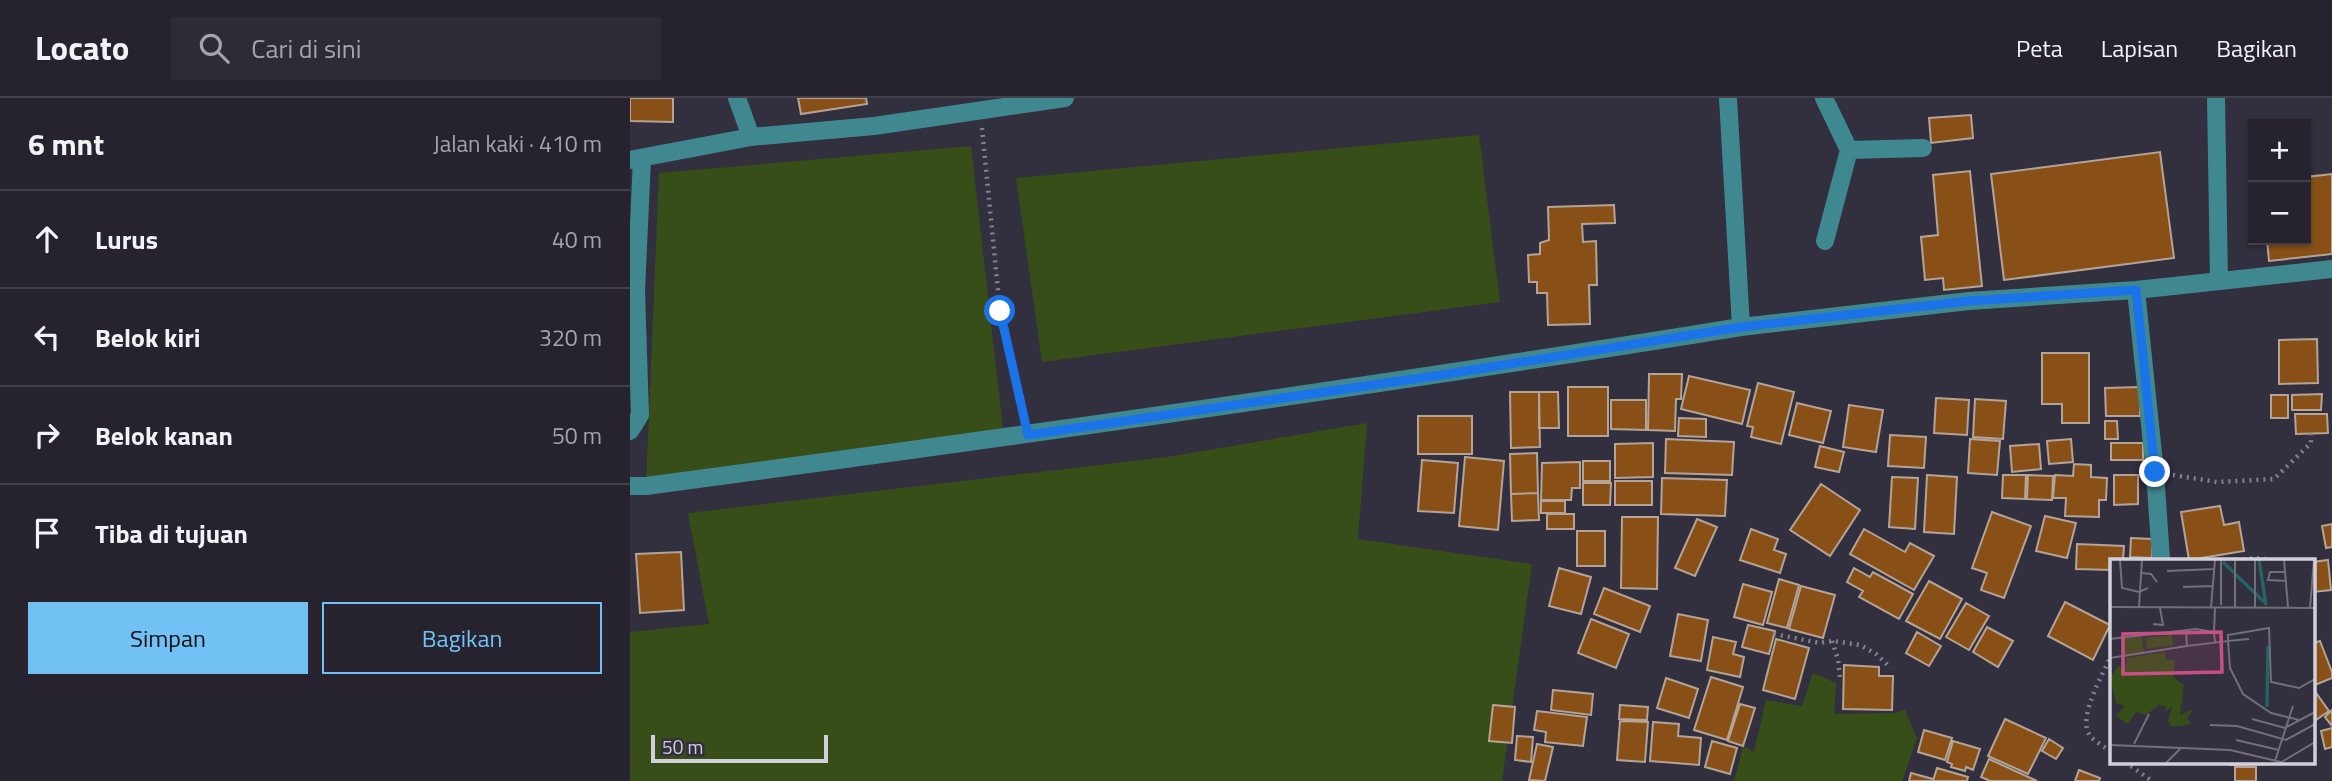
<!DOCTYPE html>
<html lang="id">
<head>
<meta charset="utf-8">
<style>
  :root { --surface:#26232e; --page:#2e2b36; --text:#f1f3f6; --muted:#a4a4aa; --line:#42404a; --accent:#72c1f5 }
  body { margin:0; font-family:"Titillium Web",sans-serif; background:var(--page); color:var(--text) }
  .controls { position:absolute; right:21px; top:21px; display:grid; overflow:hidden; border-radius:0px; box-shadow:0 2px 5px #0004 }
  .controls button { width:63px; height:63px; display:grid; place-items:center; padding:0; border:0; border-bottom:2px solid var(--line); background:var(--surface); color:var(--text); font:35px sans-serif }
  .scale { position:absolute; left:21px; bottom:18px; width:177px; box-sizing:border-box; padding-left:7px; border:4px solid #d2d0da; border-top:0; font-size:19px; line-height:24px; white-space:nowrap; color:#d2d0da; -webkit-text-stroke:5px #322f3e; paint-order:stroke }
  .stop { position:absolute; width:21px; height:21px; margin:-16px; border:5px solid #1a73e8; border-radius:50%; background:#fff }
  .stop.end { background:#1a73e8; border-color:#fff; box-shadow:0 2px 7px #0008 }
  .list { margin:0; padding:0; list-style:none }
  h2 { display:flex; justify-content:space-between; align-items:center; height:91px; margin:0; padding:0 28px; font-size:30px }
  h2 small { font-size:23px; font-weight:400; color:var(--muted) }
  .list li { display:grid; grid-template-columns:46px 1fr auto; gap:21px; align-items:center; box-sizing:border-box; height:98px; padding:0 28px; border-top:2px solid var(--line) }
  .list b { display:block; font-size:26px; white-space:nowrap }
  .list em { font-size:23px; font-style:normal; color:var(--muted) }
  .actions { display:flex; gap:14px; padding:21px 28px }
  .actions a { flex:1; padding:16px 0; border:2px solid var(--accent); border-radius:0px; text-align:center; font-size:24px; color:var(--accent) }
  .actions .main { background:var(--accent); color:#111 }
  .icon { flex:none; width:38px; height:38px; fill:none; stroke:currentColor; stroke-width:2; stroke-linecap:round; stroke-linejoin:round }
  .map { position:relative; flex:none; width:1702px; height:683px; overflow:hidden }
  header { display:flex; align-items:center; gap:42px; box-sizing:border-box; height:98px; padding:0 35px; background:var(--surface); border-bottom:2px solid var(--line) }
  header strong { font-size:33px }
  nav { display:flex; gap:38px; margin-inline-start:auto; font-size:24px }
  .search { width:490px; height:63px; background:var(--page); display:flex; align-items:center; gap:18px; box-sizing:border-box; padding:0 24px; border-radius:0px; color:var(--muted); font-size:26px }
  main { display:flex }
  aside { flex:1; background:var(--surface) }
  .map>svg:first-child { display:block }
  .green { fill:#384e18 }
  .building { fill:#885016; stroke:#b4a498; stroke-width:2 }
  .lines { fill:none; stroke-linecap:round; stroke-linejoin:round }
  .path { stroke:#85828e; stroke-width:4.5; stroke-dasharray:2 5; stroke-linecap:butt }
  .minor { stroke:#408890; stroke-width:18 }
  .route { stroke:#1a73e8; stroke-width:9 }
  .inset-river { fill:none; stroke:#276264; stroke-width:3.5 }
  .inset-road { fill:none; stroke:#726f7c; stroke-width:2 }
  .view { fill:#c74f81; fill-opacity:0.15; stroke:#c74f81; stroke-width:3.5 }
  .inset-edge { fill:none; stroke:#d2d0da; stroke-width:3.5 }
</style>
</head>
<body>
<header>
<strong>Locato</strong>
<div class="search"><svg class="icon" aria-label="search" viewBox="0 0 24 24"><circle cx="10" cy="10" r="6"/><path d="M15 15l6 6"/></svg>Cari di sini</div>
<nav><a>Peta</a><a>Lapisan</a><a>Bagikan</a></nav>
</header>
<main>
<aside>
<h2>6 mnt<small>Jalan kaki · 410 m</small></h2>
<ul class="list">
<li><svg class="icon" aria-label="ahead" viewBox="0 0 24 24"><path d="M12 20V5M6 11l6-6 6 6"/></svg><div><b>Lurus</b></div><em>40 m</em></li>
<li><svg class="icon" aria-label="left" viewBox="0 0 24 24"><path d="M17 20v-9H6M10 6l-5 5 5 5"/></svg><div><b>Belok kiri</b></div><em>320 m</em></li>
<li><svg class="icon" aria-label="right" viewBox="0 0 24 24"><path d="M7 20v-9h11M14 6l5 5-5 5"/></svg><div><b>Belok kanan</b></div><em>50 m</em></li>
<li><svg class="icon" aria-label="arrive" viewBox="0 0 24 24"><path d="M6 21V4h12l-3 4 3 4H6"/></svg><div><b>Tiba di tujuan</b></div></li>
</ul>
<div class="actions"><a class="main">Simpan</a><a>Bagikan</a></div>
</aside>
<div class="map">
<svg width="1702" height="683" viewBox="0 0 1702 683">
  <rect width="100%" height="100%" fill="#322f3e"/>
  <path class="green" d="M 849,37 L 870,204 L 412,264 L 386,80 Z
    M 341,48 L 374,340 L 16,388 L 29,75 Z
    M 737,325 L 728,441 L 902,466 L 872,683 L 0,683 L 0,534 L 79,526 L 58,415 L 537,359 Z
    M 1183,575 L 1206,585 L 1204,616 L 1265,615 L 1275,612 L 1287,640 L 1272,683 L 1104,683 L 1113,648 L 1124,654 L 1136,602 L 1172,608 Z"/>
  <path class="building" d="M 0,0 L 43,0 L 43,24 L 0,23 Z
    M 168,0 L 236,0 L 237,6 L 171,16 Z
    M 1341,17 L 1343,40 L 1301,45 L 1299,20 Z
    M 1530,54 L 1544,160 L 1374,182 L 1361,76 Z
    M 1340,73 L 1352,188 L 1314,192 L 1313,180 L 1295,182 L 1291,139 L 1308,137 L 1303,77 Z
    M 1702,76 L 1702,156 L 1639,163 L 1637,142 L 1676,142 L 1676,79 Z
    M 984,107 L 985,125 L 952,126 L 953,144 L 966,143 L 967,187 L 959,187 L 960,226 L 918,227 L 917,195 L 907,195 L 907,184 L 899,184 L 898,157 L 910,156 L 910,145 L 919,142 L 918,109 Z
    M 1687,241 L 1688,285 L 1649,286 L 1649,242 Z
    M 1412,255 L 1459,255 L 1459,325 L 1432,325 L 1432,306 L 1412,306 Z
    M 1019,276 L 1052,276 L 1051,301 L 1046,301 L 1045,333 L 1018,332 Z
    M 1059,278 L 1120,292 L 1112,326 L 1051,311 Z
    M 1128,285 L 1164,294 L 1151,346 L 1121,339 L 1123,329 L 1117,328 Z
    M 938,289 L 978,289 L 978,338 L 938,338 Z
    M 1510,289 L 1510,318 L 1476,318 L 1475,290 Z
    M 880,294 L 909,294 L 910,349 L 881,350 Z
    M 909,294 L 928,294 L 929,330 L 909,330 Z
    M 1692,296 L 1691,312 L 1662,312 L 1662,297 Z
    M 1641,297 L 1658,297 L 1658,320 L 1641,320 Z
    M 1306,300 L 1339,302 L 1337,337 L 1304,335 Z
    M 1345,301 L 1376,303 L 1373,341 L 1343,339 Z
    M 981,302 L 1016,302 L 1016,332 L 981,331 Z
    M 1167,305 L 1201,313 L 1193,345 L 1159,337 Z
    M 1219,307 L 1253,312 L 1246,354 L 1213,349 Z
    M 1665,316 L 1697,316 L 1698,335 L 1666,336 Z
    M 788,318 L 842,318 L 842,356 L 788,356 Z
    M 1049,320 L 1076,321 L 1076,339 L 1048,338 Z
    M 1475,323 L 1487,323 L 1488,341 L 1475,341 Z
    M 1260,337 L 1296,339 L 1294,370 L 1258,368 Z
    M 1036,341 L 1104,344 L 1102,377 L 1035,375 Z
    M 1340,341 L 1370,343 L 1367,377 L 1338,375 Z
    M 1441,341 L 1443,364 L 1419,366 L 1417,343 Z
    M 1023,345 L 1023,379 L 985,380 L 985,346 Z
    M 1481,345 L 1513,345 L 1513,362 L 1481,362 Z
    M 1409,346 L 1411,371 L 1382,374 L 1380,348 Z
    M 1190,348 L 1214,354 L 1209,374 L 1185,369 Z
    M 907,355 L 908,395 L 881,396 L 880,356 Z
    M 835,359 L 874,363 L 868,432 L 829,428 Z
    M 792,362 L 828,365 L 824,415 L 788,413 Z
    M 953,363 L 980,363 L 980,383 L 953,383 Z
    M 950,364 L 950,390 L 942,390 L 941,402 L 911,402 L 912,365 Z
    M 1444,366 L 1461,367 L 1461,379 L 1477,380 L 1476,402 L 1469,402 L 1469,419 L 1435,418 L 1436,400 L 1423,400 L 1425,377 L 1443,378 Z
    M 1297,377 L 1327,379 L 1324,436 L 1294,434 Z
    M 1373,377 L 1396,377 L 1395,401 L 1372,400 Z
    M 1398,377 L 1423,378 L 1422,402 L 1397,401 Z
    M 1484,377 L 1508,377 L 1508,406 L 1484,407 Z
    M 1262,379 L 1288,380 L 1285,431 L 1259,429 Z
    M 1032,380 L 1097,382 L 1095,418 L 1031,416 Z
    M 985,383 L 1022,383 L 1022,407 L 985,407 Z
    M 953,385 L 981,385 L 980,407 L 953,407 Z
    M 1191,386 L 1230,412 L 1200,458 L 1160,432 Z
    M 908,395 L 909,422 L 882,423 L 881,396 Z
    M 911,403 L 935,403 L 935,415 L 911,415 Z
    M 1590,408 L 1594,427 L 1609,424 L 1614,453 L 1559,462 L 1551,414 Z
    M 1362,414 L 1401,428 L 1374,500 L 1351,492 L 1357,475 L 1342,470 Z
    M 917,416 L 944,416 L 944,431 L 917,431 Z
    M 1415,418 L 1446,425 L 1437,460 L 1406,453 Z
    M 992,419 L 1028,419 L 1027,491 L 991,490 Z
    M 1067,421 L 1087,429 L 1065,478 L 1045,470 Z
    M 1702,426 L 1702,449 L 1696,450 L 1692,428 Z
    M 1121,431 L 1148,441 L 1144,452 L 1156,456 L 1150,475 L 1110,462 Z
    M 1234,431 L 1275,454 L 1280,445 L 1304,458 L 1284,492 L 1220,456 Z
    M 947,433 L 975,433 L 975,468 L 947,468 Z
    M 1501,440 L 1522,441 L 1522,460 L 1500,459 Z
    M 1447,446 L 1494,448 L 1493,462 L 1482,462 L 1482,472 L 1446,471 Z
    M 51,454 L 54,512 L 10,515 L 6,456 Z
    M 1698,462 L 1701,492 L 1683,494 L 1683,464 Z
    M 929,470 L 961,479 L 951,516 L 919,508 Z
    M 1224,470 L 1240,479 L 1243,474 L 1283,496 L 1269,521 L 1229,499 L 1233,493 L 1217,484 Z
    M 1149,481 L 1169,487 L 1157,530 L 1137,525 Z
    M 1299,483 L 1332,501 L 1310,541 L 1276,523 Z
    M 1113,486 L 1142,494 L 1133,527 L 1104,519 Z
    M 1171,488 L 1205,497 L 1193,540 L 1159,531 Z
    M 974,490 L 1020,508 L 1010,534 L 964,516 Z
    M 1435,504 L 1480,527 L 1463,562 L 1418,538 Z
    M 1336,505 L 1359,518 L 1339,552 L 1316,539 Z
    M 1048,516 L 1078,522 L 1071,563 L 1040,558 Z
    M 961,521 L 999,536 L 986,570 L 948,555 Z
    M 1118,527 L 1145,533 L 1139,556 L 1112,549 Z
    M 1357,529 L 1383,543 L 1368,569 L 1343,554 Z
    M 1287,534 L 1311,548 L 1299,568 L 1276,555 Z
    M 1083,539 L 1106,544 L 1103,556 L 1114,559 L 1110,579 L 1077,572 Z
    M 1146,541 L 1179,550 L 1165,601 L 1133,592 Z
    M 1690,543 L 1702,574 L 1702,580 L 1685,587 L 1683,545 Z
    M 1214,567 L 1249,569 L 1249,578 L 1263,578 L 1262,612 L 1213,611 Z
    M 1081,579 L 1113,589 L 1097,642 L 1064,632 Z
    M 1036,580 L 1068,591 L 1059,620 L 1027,610 Z
    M 923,592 L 963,596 L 961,617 L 921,612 Z
    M 1684,592 L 1699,613 L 1683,624 L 1683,594 Z
    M 1110,606 L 1125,610 L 1113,648 L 1098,643 Z
    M 863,607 L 885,609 L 882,645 L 859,643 Z
    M 990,607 L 1018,609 L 1017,622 L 989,621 Z
    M 1702,612 L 1702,628 L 1695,619 Z
    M 907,613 L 957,619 L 953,648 L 915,644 L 916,634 L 904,632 Z
    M 1375,621 L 1416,640 L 1398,676 L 1358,658 Z
    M 990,623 L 1018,624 L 1015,664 L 987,662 Z
    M 1023,624 L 1049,626 L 1048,638 L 1071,640 L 1069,667 L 1020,663 Z
    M 1702,630 L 1702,649 L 1695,651 L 1691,633 Z
    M 1294,632 L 1322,640 L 1315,662 L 1288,654 Z
    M 887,638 L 903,639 L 901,664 L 885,662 Z
    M 1419,641 L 1433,650 L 1426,661 L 1412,653 Z
    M 1082,643 L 1107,650 L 1100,676 L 1075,669 Z
    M 1323,643 L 1350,651 L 1343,672 L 1336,669 L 1335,673 L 1321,669 L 1322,666 L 1317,664 Z
    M 907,646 L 923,649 L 915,683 L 899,682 Z
    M 1359,661 L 1407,683 L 1360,683 L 1351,679 Z
    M 1600,664 L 1648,664 L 1649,666 L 1600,667 Z
    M 1605,669 L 1626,669 L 1626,683 L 1605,683 Z
    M 1307,670 L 1338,679 L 1337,683 L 1303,683 Z
    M 1449,672 L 1470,680 L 1469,683 L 1445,683 Z
    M 1281,675 L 1303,681 L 1302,683 L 1279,683 Z"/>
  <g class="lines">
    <path class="path" d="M 352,30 L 370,213 L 394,318
      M 1543,377 L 1587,384 L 1644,381 L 1681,345 L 1681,335
      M 1606,462 L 1624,460 L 1642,462
      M 1144,536 L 1190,545 L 1202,543 L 1230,547 L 1246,556 L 1261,570
      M 1202,543 L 1208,561 L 1210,580
      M 1482,556 C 1474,574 1448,618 1459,636 C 1463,643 1475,649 1482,654
      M 1495,664 L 1522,683"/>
    <path class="minor" d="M 107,0 L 121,39
      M 1098,0 L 1111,229 L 1339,203 L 1506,192 L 1702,171
      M 1194,0 L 1219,52 L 1293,50
      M 1586,0 L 1589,183
      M 0,62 L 121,39 L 244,28 L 435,0
      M 1195,143 L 1219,52
      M 1506,192 L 1525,375 L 1531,461
      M 0,333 L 10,317 L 6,193 L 12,61
      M 0,388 L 16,388 C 382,339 747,288 1111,229"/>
  </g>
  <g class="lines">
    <path class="route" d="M 370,213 L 398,337 L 811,277 L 1111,229 L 1339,203 L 1506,192 L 1525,374"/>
  </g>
  <g transform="translate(1480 461)">
    <rect width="205" height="205" fill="#322f3e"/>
    <path d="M 62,76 L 63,86 L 37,90 L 35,79 ZM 32,78 L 34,94 L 14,98 L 14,79 ZM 55,93 L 55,100 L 65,101 L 63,118 L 74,126 L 70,156 L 83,150 L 77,160 L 82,165 L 62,168 L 58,162 L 62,148 L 54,153 L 56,148 L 49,146 L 36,156 L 26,153 L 18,165 L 6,157 L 15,147 L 6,144 L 0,118 L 9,107 L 17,105 L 16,99 Z" fill="#384e18"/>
    <path class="inset-river" d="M 149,1 L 156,46M 113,3 L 154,43M 157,148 L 158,87"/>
    <path class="inset-road" d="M 10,1 L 12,29 L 29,33 L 38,29M 145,1 L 145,48M 174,1 L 178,48M 57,12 L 104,10M 175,13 L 160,13 L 158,21 L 177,22M 30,14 L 41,15 L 47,23M 73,28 L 103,27M 111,46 L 111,1M 0,48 L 205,49M 29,48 L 32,1M 101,48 L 105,1M 125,48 L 125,1M 200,49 L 204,1M 43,65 L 53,66 L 50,49M 76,71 L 77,87 L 118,82 L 120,109 L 133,135 L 161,154 L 189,161M 104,73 L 105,48M 0,80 L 86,70 L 104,73 L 105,84M 139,80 L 118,82 L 118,76 L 159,69 L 161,123 L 189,129 L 205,120M 0,99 L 77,87M 142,160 L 175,169 L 205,153M 100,166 L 127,167 L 176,181 L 205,165M 126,181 L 169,191M 24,185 L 39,155M 0,186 L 120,191 L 171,203M 165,202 L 183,147M 56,204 L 71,189M 170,204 L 205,183"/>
    <path class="view" d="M 111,73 L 112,113 L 13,115 L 13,75 Z"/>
    <rect width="205" height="205" class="inset-edge"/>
  </g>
</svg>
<div class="controls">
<button>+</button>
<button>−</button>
</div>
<div class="scale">50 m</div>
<div class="stop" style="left:370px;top:213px"></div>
<div class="stop end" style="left:1525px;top:374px"></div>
</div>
</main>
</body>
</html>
